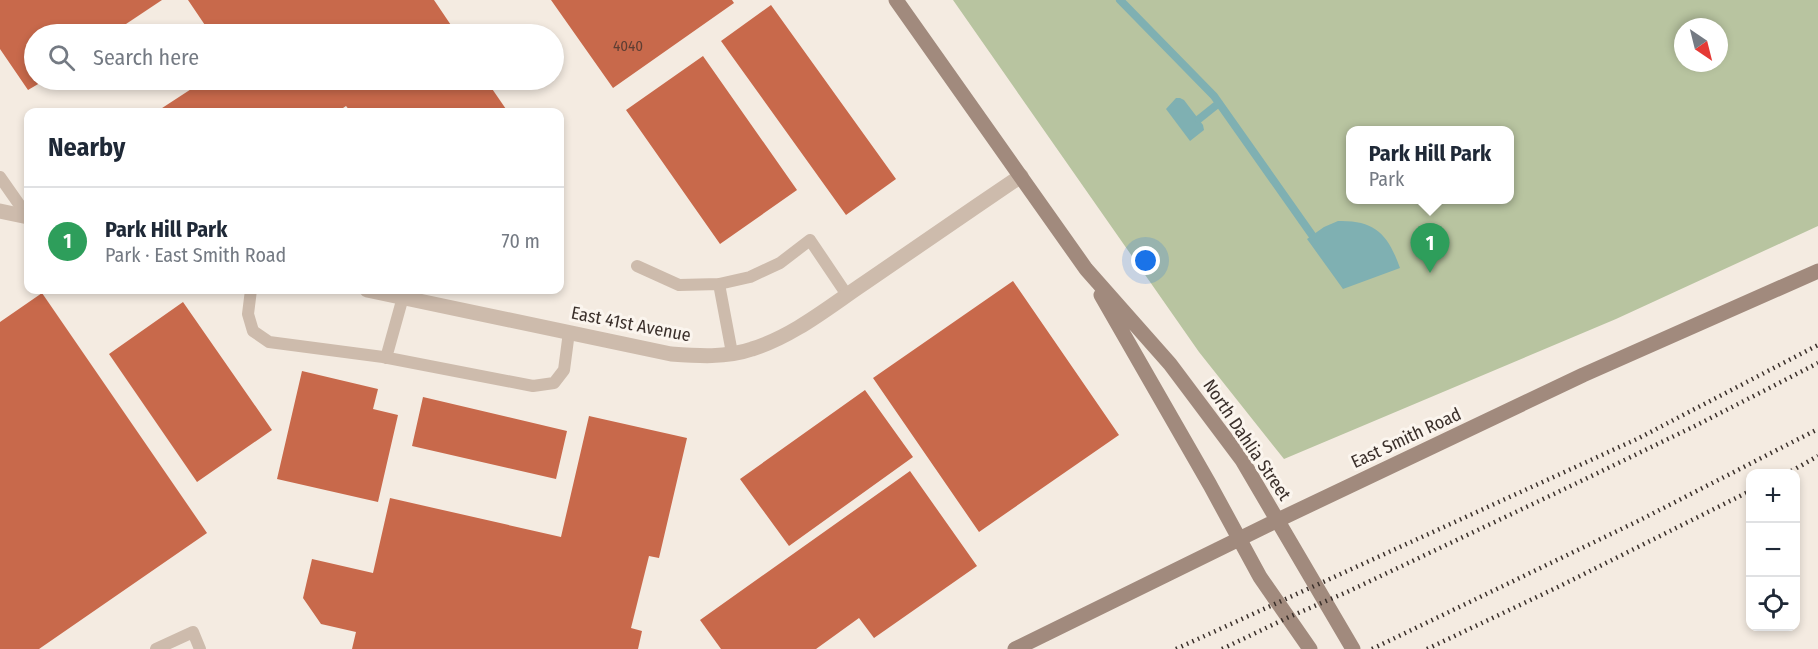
<!DOCTYPE html>
<html lang="en">
<head>
<meta charset="utf-8">
<style>
  :root { --surface:#fff; --page:#f2f2f3; --text:#1f2937; --muted:#747a83; --line:#e0e1e3; --accent:#0f766e }
  body { margin:0; font-family:"Fira Sans Condensed",sans-serif; background:var(--page); color:var(--text) }
  .controls { position:absolute; right:18px; bottom:18px; display:grid; overflow:hidden; border-radius:12px; box-shadow:0 3px 9px #0003 }
  .controls button { width:54px; height:54px; display:grid; place-items:center; padding:0; border:0; border-bottom:2px solid var(--line); background:var(--surface); color:var(--text); font:30px sans-serif }
  .compass { position:absolute; left:1674px; top:18px; width:54px; height:54px; border-radius:50%; background:var(--surface); box-shadow:0 3px 9px #0003; rotate:145deg }
  .you { position:absolute; left:1146px; top:261px; width:21px; height:21px; margin:-15px; border:4px solid #fff; border-radius:50%; background:#1a73e8; box-shadow:0 0 0 9px #1a73e833 }
  .badge { display:grid; place-items:center; width:39px; height:39px; border-radius:50%; background:var(--accent); color:#fff; font-size:20px; font-weight:700 }
  .pin { position:absolute; translate:-50% -50px; filter:drop-shadow(0 2px 3px #0008) }
  .pin::after { content:''; position:absolute; top:32px; width:21px; height:18px; background:inherit; clip-path:polygon(0 0,100% 0,50% 100%) }
  .popup { position:absolute; left:1346px; top:126px; width:168px; height:78px; box-sizing:border-box; display:grid; place-content:center; border-radius:12px; background:var(--surface); filter:drop-shadow(0 2px 4px #0005); font-size:20px; white-space:nowrap; color:var(--muted) }
  .popup b { font-size:22px; color:var(--text) }
  .popup::after { content:''; position:absolute; left:50%; top:100%; margin-left:-12px; border:12px solid transparent; border-top-color:var(--surface) }
  .list { margin:0; padding:0; list-style:none }
  h2 { display:flex; justify-content:space-between; align-items:center; height:78px; margin:0; padding:0 24px; font-size:26px }
  h2 small { font-size:20px; font-weight:400; color:var(--muted) }
  .list li { display:grid; grid-template-columns:39px 1fr auto; gap:18px; align-items:center; box-sizing:border-box; height:108px; padding:0 24px; border-top:2px solid var(--line) }
  .list b { display:block; font-size:22px; white-space:nowrap }
  .list p { margin:0; font-size:20px; white-space:nowrap; color:var(--muted) }
  .list em { font-size:20px; font-style:normal; color:var(--muted) }
  .icon { flex:none; width:33px; height:33px; fill:none; stroke:currentColor; stroke-width:2; stroke-linecap:round; stroke-linejoin:round }
  .map { position:relative; flex:none; width:1818px; height:649px; overflow:hidden }
  .search { position:absolute; background:var(--surface); box-shadow:0 3px 9px #0003; left:24px; top:24px; width:540px; height:66px; display:flex; align-items:center; gap:15px; box-sizing:border-box; padding:0 21px; border-radius:33px; color:var(--muted); font-size:22px }
  .panel { position:absolute; background:var(--surface); box-shadow:0 3px 9px #0003; left:24px; top:108px; width:540px; height:186px; border-radius:12px }
  .map>svg:first-child { display:block }
  .green { fill:#b8c4a0; fill-rule:evenodd }
  .water { fill:#7fb0b2 }
  .lines { fill:none; stroke-linecap:round; stroke-linejoin:round }
  .stream { stroke:#7fb0b2; stroke-width:8 }
  .building { fill:#c8694b }
  .lane { stroke:#cdbbac; stroke-width:12 }
  .street { stroke:#cdbbac; stroke-width:15 }
  .secondary { stroke:#a18a7d; stroke-width:15 }
  .rail { stroke:#3b302b; stroke-width:4.5; stroke-dasharray:1.5 4.5; stroke-linecap:butt }
  .labels { text-anchor:middle; stroke-width:6; stroke-linejoin:round; paint-order:stroke }
  .number-label { font-size:15px; fill:#5e3e33 }
  .street-label { font-size:18px; fill:#3b302b; stroke:#fbf5ee }
</style>
</head>
<body>
<div class="map">
<svg width="1818" height="649" viewBox="0 0 1818 649">
  <rect width="100%" height="100%" fill="#f4ebe1"/>
  <path class="green" d="M 953,0 L 1818,0 L 1818,226 L 1616,319 L 1284,459 L 1199,352 ZM 1683,27 L 1719,27 L 1719,63 L 1683,63 ZM 1350,130 L 1510,130 L 1510,200 L 1350,200 Z"/>
  <path class="water" d="M 1176,98 L 1180,98 L 1184,100 L 1203,125 L 1204,130 L 1190,141 L 1166,109 Z
    M 1338,221 C 1375,220 1388,234 1400,268 L 1343,289 L 1307,239 L 1324,227 Z"/>
  <g class="lines">
    <path class="stream" d="M 1120,0 L 1214,96 L 1312,235
      M 1199,119 L 1219,103"/>
  </g>
  <path class="building" d="M 0,0 L 162,0 L 111,34 L 34,34 L 34,80 L 45,80 L 28,90 L 0,49 Z
    M 188,0 L 434,0 L 457,34 L 211,34 Z
    M 551,0 L 732,0 L 734,3 L 613,88 Z
    M 771,5 L 896,179 L 846,215 L 721,41 Z
    M 703,56 L 797,190 L 720,244 L 626,110 Z
    M 205,80 L 486,80 L 508,112 L 351,112 L 346,106 L 337,112 L 156,112 Z
    M 1013,281 L 1119,435 L 979,532 L 873,378 Z
    M 42,293 L 207,533 L 39,649 L 0,649 L 0,322 Z
    M 183,302 L 272,430 L 197,482 L 109,354 Z
    M 302,371 L 378,389 L 373,409 L 398,415 L 378,502 L 277,479 Z
    M 865,390 L 913,457 L 789,546 L 740,479 Z
    M 423,397 L 567,431 L 556,479 L 412,446 Z
    M 589,416 L 687,438 L 659,558 L 649,556 L 631,628 L 642,631 L 638,649 L 352,649 L 356,632 L 321,624 L 303,598 L 312,559 L 373,573 L 390,498 L 561,537 Z
    M 910,471 L 977,566 L 874,638 L 859,618 L 816,649 L 721,649 L 700,620 Z"/>
  <g class="lines">
    <path class="lane" d="M 0,177 L 28,217
      M 637,266 L 679,285 L 719,284 L 750,277 L 780,263 L 810,240 L 847,295
      M 719,284 L 732,353
      M 251,290 L 248,314 L 253,331 L 269,342 L 383,357 L 533,386 L 554,383 L 564,370 L 569,332
      M 386,358 L 403,297
      M 156,649 L 193,632 L 200,649"/>
    <path class="street" d="M 0,211 L 28,217
      M 367,290 L 671,354 C 698,356 726,358 752,349 C 794,336 830,306 866,282 C 917,247 969,211 1021,176"/>
    <path class="secondary" d="M 896,0 L 1086,269 L 1170,364 L 1242,460 L 1353,649
      M 1101,295 L 1210,485 L 1260,577 L 1310,649
      M 1015,649 L 1278,520 L 1583,375 L 1818,271"/>
    <path class="rail" d="M 1786,474 L 1818,456
      M 1176,649 L 1637,439 L 1818,345
      M 1222,649 L 1289,617 L 1347,592 L 1577,483 L 1699,424 L 1818,363
      M 1372,649 L 1638,521 L 1818,429
      M 1427,649 L 1558,587 L 1750,491"/>
  </g>
  <g class="labels">
    <g class="number-label">
      <text x="628" y="51">4040</text>
    </g>
    <g class="street-label">
      <text transform="translate(631 324) rotate(11)" y="6">East 41st Avenue</text>
      <text transform="translate(1406 438) rotate(-25)" y="6">East Smith Road</text>
      <text transform="translate(1247 440) rotate(56)" y="6">North Dahlia Street</text>
    </g>
  </g>
</svg>
<div class="controls">
<button>+</button>
<button>−</button>
<button><svg class="icon" aria-label="locate" viewBox="0 0 24 24"><circle cx="12" cy="12" r="6"/><path d="M12 2v4M12 18v4M2 12h4M18 12h4"/></svg></button>
</div>
<svg class="compass" viewBox="-18 -18 36 36"><path d="M0-13l5 13h-10z" fill="#e53935"/><path d="M0 13l5-13h-10z" fill="#747a83"/></svg>
<div class="you"></div>
<div class="pin badge" style="left:1430px;top:273px;background:#2e9e5b">1</div>
<div class="popup"><b>Park Hill Park</b>Park</div>
<div class="search"><svg class="icon" aria-label="search" viewBox="0 0 24 24"><circle cx="10" cy="10" r="6"/><path d="M15 15l6 6"/></svg>Search here</div>
<section class="panel">
<h2>Nearby<small></small></h2>
<ul class="list">
<li><span class="badge" style="background:#2e9e5b">1</span><div><b>Park Hill Park</b><p>Park · East Smith Road</p></div><em>70 m</em></li>
</ul>
</section>
</div>
</body>
</html>
